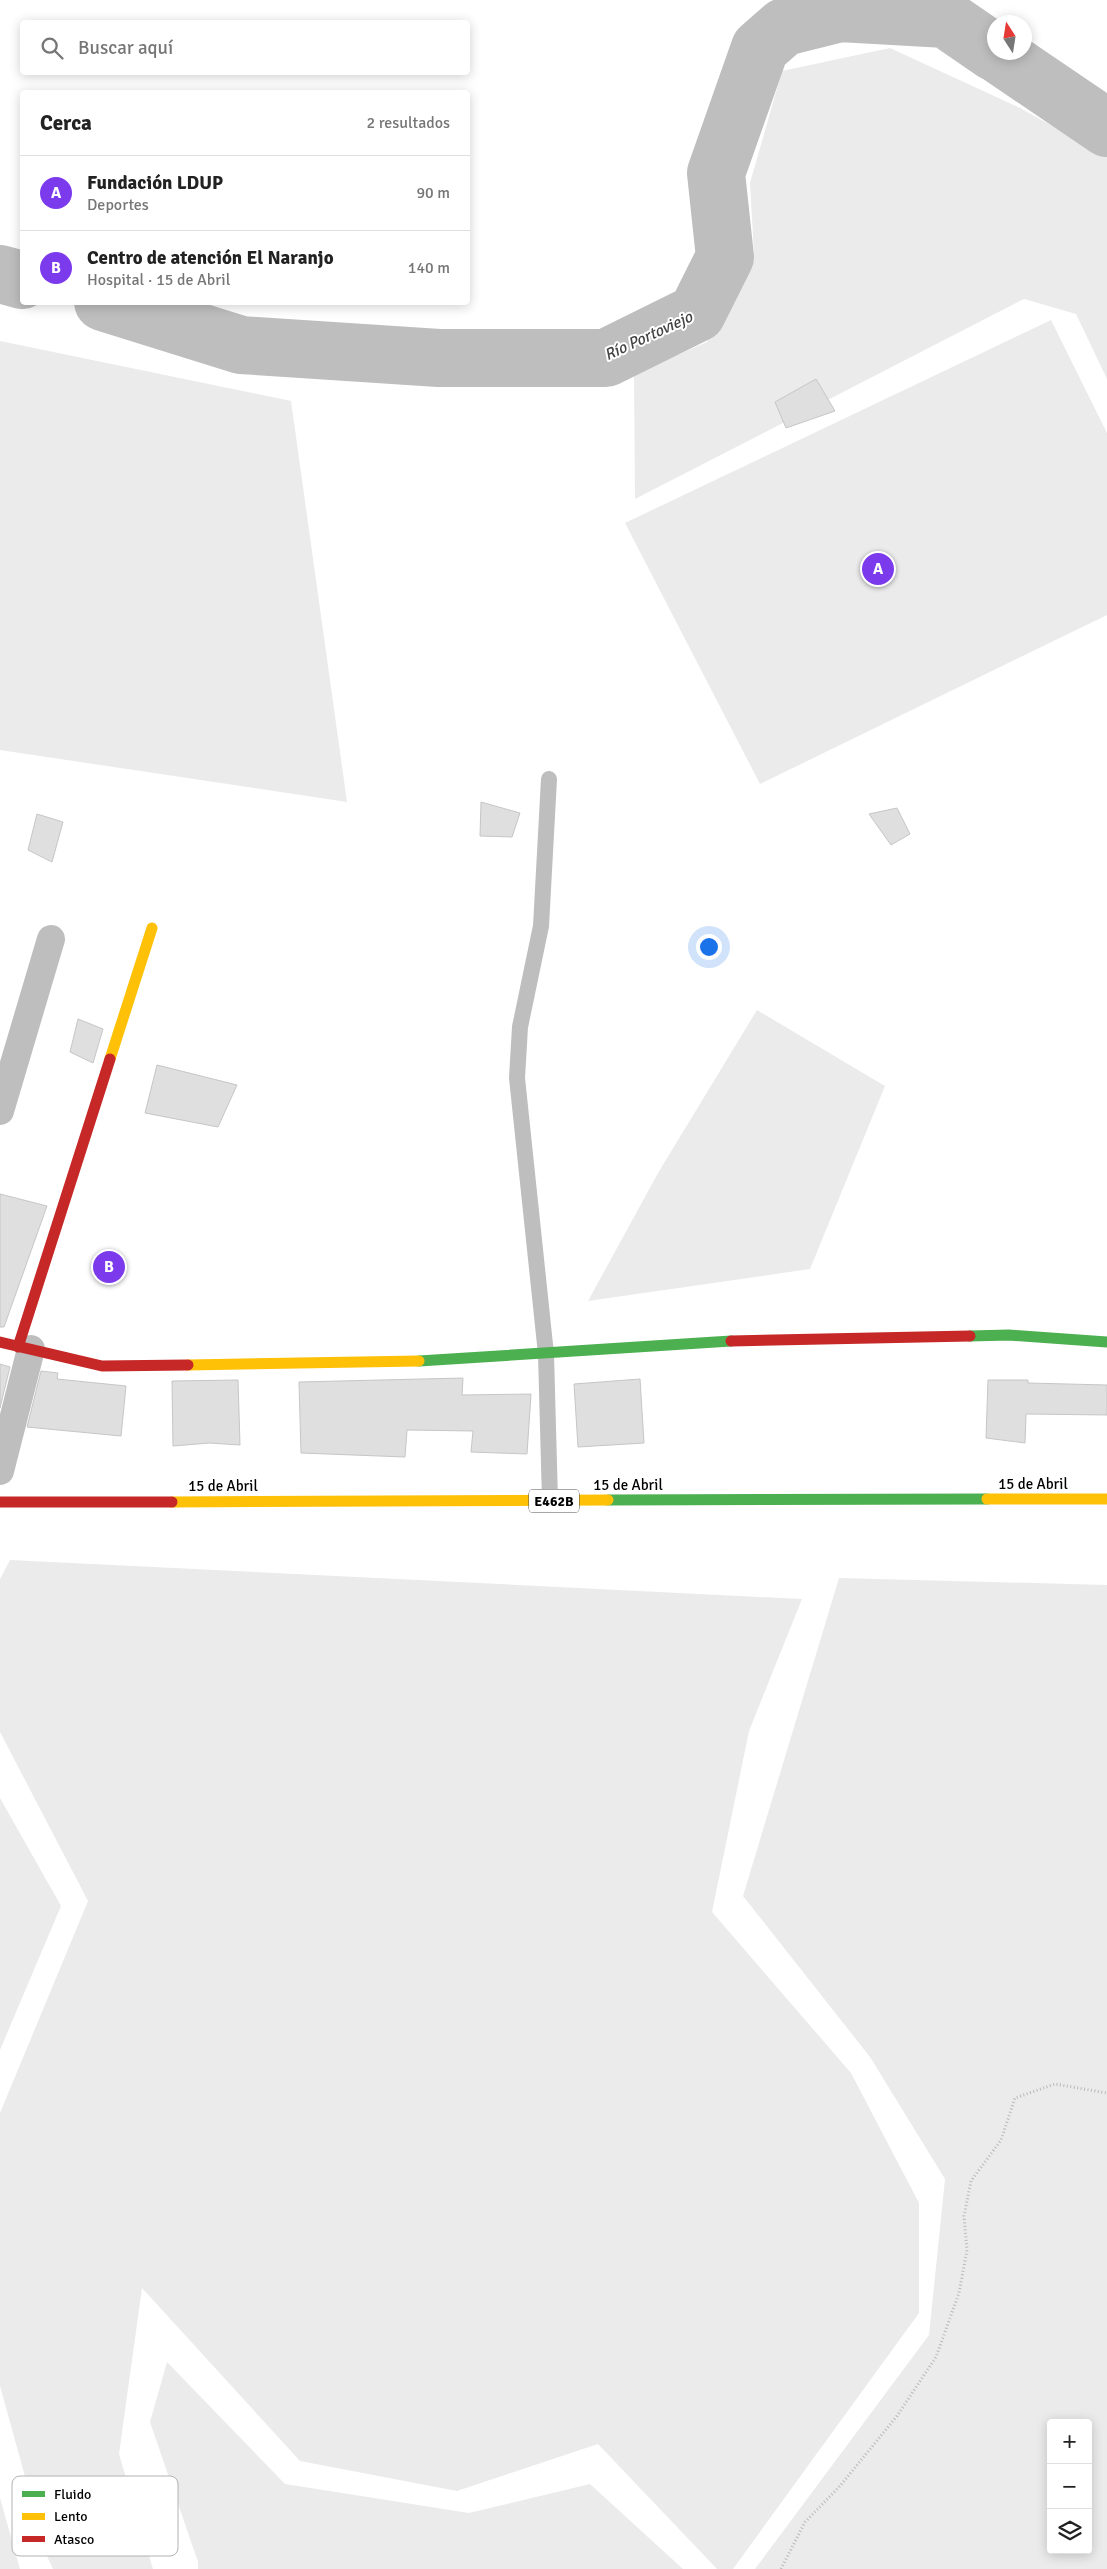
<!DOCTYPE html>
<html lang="es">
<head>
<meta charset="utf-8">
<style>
  :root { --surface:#fff; --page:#f2f2f2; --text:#222; --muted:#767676; --line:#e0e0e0; --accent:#7c3aed }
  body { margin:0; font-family:Signika,sans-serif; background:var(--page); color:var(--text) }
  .controls { position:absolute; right:15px; bottom:15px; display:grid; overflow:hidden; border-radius:5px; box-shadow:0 2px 12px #0003 }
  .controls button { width:45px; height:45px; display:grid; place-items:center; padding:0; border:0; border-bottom:1px solid var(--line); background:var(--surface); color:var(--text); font:25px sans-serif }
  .compass { position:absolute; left:987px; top:15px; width:45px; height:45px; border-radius:50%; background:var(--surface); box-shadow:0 2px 12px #0003; rotate:348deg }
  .you { position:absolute; left:708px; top:946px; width:18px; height:18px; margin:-12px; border:4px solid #fff; border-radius:50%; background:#1a73e8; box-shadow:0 0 0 8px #1a73e833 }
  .badge { display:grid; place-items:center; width:32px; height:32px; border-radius:50%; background:var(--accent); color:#fff; font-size:16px; font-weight:700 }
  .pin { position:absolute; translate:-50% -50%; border:2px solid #fff; box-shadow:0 1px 5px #0006 }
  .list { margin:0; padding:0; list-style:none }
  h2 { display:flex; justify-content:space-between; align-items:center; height:65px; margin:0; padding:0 20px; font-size:21px }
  h2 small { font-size:16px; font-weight:400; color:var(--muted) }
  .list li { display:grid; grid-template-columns:32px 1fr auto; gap:15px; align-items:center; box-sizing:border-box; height:75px; padding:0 20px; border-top:1px solid var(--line) }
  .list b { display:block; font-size:19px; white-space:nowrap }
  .list p { margin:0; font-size:16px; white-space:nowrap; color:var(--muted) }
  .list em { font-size:16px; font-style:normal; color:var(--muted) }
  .icon { flex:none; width:28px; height:28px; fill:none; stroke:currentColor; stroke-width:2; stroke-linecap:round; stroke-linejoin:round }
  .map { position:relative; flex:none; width:1107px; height:2569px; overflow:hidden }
  .search { position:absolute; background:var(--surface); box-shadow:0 2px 12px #0003; left:20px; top:20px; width:450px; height:55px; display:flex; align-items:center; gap:12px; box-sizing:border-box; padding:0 18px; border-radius:5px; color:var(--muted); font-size:19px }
  .panel { position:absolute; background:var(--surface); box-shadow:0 2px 12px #0003; left:20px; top:90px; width:450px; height:215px; border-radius:5px }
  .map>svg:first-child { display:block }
  .green { fill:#ebebeb; fill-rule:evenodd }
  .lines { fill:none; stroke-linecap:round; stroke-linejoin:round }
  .river { stroke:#bebebe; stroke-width:58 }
  .building { fill:#dfdfdf; stroke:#c6c6c6 }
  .path { stroke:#b9b9b9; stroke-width:3; stroke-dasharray:1 2.5; stroke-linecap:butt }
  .lane { stroke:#bebebe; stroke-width:16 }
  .street { stroke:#bebebe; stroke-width:28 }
  .fast { stroke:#4caf50; stroke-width:11 }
  .slow { stroke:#ffc107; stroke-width:11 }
  .jam { stroke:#c62828; stroke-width:11 }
  .labels { text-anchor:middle; stroke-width:4; stroke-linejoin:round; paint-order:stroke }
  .shield { fill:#fff; stroke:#4c4c4c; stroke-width:1 }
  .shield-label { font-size:14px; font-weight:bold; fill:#000 }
  .street-label { font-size:15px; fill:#000; stroke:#fff }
  .water-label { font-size:16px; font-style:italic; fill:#434343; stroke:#fff }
  .key { fill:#fff; stroke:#b2b2b2; stroke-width:1 }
  .key-label { font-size:14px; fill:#000 }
</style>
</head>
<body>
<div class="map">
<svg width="1107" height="2569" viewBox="0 0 1107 2569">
  <rect width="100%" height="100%" fill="#fff"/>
  <path class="green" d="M 890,48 L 1020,108 L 1107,156 L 1107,379 L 1076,314 L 1024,299 L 635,499 L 634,374 L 707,342 L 754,254 L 750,183 L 782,71 Z
    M 1051,320 L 1107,433 L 1107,615 L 760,784 L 625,523 Z
    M 0,341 L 291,401 L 347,802 L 0,750 Z
    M 757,1010 L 885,1086 L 810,1269 L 588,1301 L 658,1173 Z
    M 10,1560 L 802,1599 L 749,1731 L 712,1912 L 851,2073 L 919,2203 L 919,2313 L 733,2569 L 717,2569 L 598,2444 L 457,2491 L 300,2461 L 142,2288 L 119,2454 L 153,2569 L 53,2569 L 47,2556 L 0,2386 L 0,2113 L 88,1901 L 0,1732 L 0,1579 Z
    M 839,1578 L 1107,1585 L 1107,2569 L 755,2569 L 929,2335 L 945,2179 L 870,2057 L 743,1896 ZM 1051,2423 L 1088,2423 L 1088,2550 L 1051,2550 Z
    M 0,1798 L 61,1906 L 0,2050 Z
    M 167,2362 L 285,2484 L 469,2513 L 590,2484 L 683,2569 L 198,2569 L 198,2562 L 150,2422 Z
    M 0,2498 L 20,2569 L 0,2569 Z"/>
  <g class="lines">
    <path class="river" d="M 995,52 L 1107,128
      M 0,274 L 22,280
      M 103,302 L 241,345 L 439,358 L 606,358 L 697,313 L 725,257 L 716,173 L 760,48 L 784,27 L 840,13 L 946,19 L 994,52"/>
  </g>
  <path class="building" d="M 816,379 L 835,411 L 786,428 L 775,402 Z
    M 481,802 L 520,813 L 512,837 L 480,836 Z
    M 897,808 L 910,834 L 891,845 L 869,814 Z
    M 37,814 L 63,822 L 52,862 L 28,850 Z
    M 78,1019 L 103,1029 L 93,1063 L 70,1052 Z
    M 157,1065 L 237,1085 L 218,1127 L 145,1113 Z
    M 0,1194 L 47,1206 L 4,1327 L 0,1327 Z
    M 0,1364 L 10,1367 L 0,1408 Z
    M 41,1371 L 58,1373 L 57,1379 L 126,1386 L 121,1436 L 27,1427 Z
    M 463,1378 L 462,1395 L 531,1394 L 527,1454 L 471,1452 L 473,1431 L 407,1430 L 405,1457 L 301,1453 L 299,1382 Z
    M 640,1379 L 644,1443 L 578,1447 L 574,1384 Z
    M 238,1380 L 240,1445 L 209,1443 L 173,1446 L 172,1381 Z
    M 988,1380 L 1028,1380 L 1028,1383 L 1107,1385 L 1107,1415 L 1026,1414 L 1025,1443 L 986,1438 Z"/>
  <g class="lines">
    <path class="path" d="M 781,2569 L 805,2522 L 840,2486 L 897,2416 L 936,2357 L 959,2293 L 967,2250 L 964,2216 L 971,2181 L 1001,2140 L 1015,2098 L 1055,2084 L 1107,2093"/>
    <path class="lane" d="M 549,779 L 541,926 L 520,1027 L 517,1078 L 546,1354 L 550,1501"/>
    <path class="street" d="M 0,1111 L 51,939
      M 0,1471 L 31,1349"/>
    <path class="fast" d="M 970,1336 L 1009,1335 L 1107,1342
      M 419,1361 L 731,1341
      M 608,1500 L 987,1499"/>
    <path class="slow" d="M 110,1059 L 152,928
      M 188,1365 L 419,1361
      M 987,1499 L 1107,1499
      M 172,1502 L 608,1500"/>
    <path class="jam" d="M 731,1341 L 970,1336
      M 0,1342 L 102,1366 L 188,1365
      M 18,1347 L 110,1059
      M 0,1502 L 172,1502"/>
  </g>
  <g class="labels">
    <rect class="shield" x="529" y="1489.5" width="50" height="23" rx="4"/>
    <g class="shield-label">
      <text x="554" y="1506">E462B</text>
    </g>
    <g class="street-label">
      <text x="1033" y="1489">15 de Abril</text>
      <text x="628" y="1490">15 de Abril</text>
      <text x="223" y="1491">15 de Abril</text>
    </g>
    <g class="water-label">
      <text transform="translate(648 335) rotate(-25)" y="6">Río Portoviejo</text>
    </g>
  </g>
  <rect x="12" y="2476" width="166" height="80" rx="8" class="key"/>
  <rect x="22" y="2491" width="23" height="6" fill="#4caf50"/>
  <rect x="22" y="2513" width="23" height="7" fill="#ffc107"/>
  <rect x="22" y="2536" width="23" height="6" fill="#c62828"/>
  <g class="key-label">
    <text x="54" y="2499">Fluido</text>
    <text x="54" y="2521">Lento</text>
    <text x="54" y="2544">Atasco</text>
  </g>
</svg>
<div class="controls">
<button>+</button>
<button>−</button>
<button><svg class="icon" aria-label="layers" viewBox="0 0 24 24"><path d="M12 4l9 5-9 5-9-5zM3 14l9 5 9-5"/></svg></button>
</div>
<svg class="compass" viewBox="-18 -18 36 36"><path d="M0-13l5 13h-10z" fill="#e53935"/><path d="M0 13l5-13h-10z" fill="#767676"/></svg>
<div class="you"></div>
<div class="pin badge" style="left:878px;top:569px">A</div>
<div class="pin badge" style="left:109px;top:1267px">B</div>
<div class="search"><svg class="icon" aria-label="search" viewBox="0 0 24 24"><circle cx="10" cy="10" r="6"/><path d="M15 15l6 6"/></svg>Buscar aquí</div>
<section class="panel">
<h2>Cerca<small>2 resultados</small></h2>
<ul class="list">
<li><span class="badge">A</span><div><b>Fundación LDUP</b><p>Deportes</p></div><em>90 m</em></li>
<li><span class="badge">B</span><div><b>Centro de atención El Naranjo</b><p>Hospital · 15 de Abril</p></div><em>140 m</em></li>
</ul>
</section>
</div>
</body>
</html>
